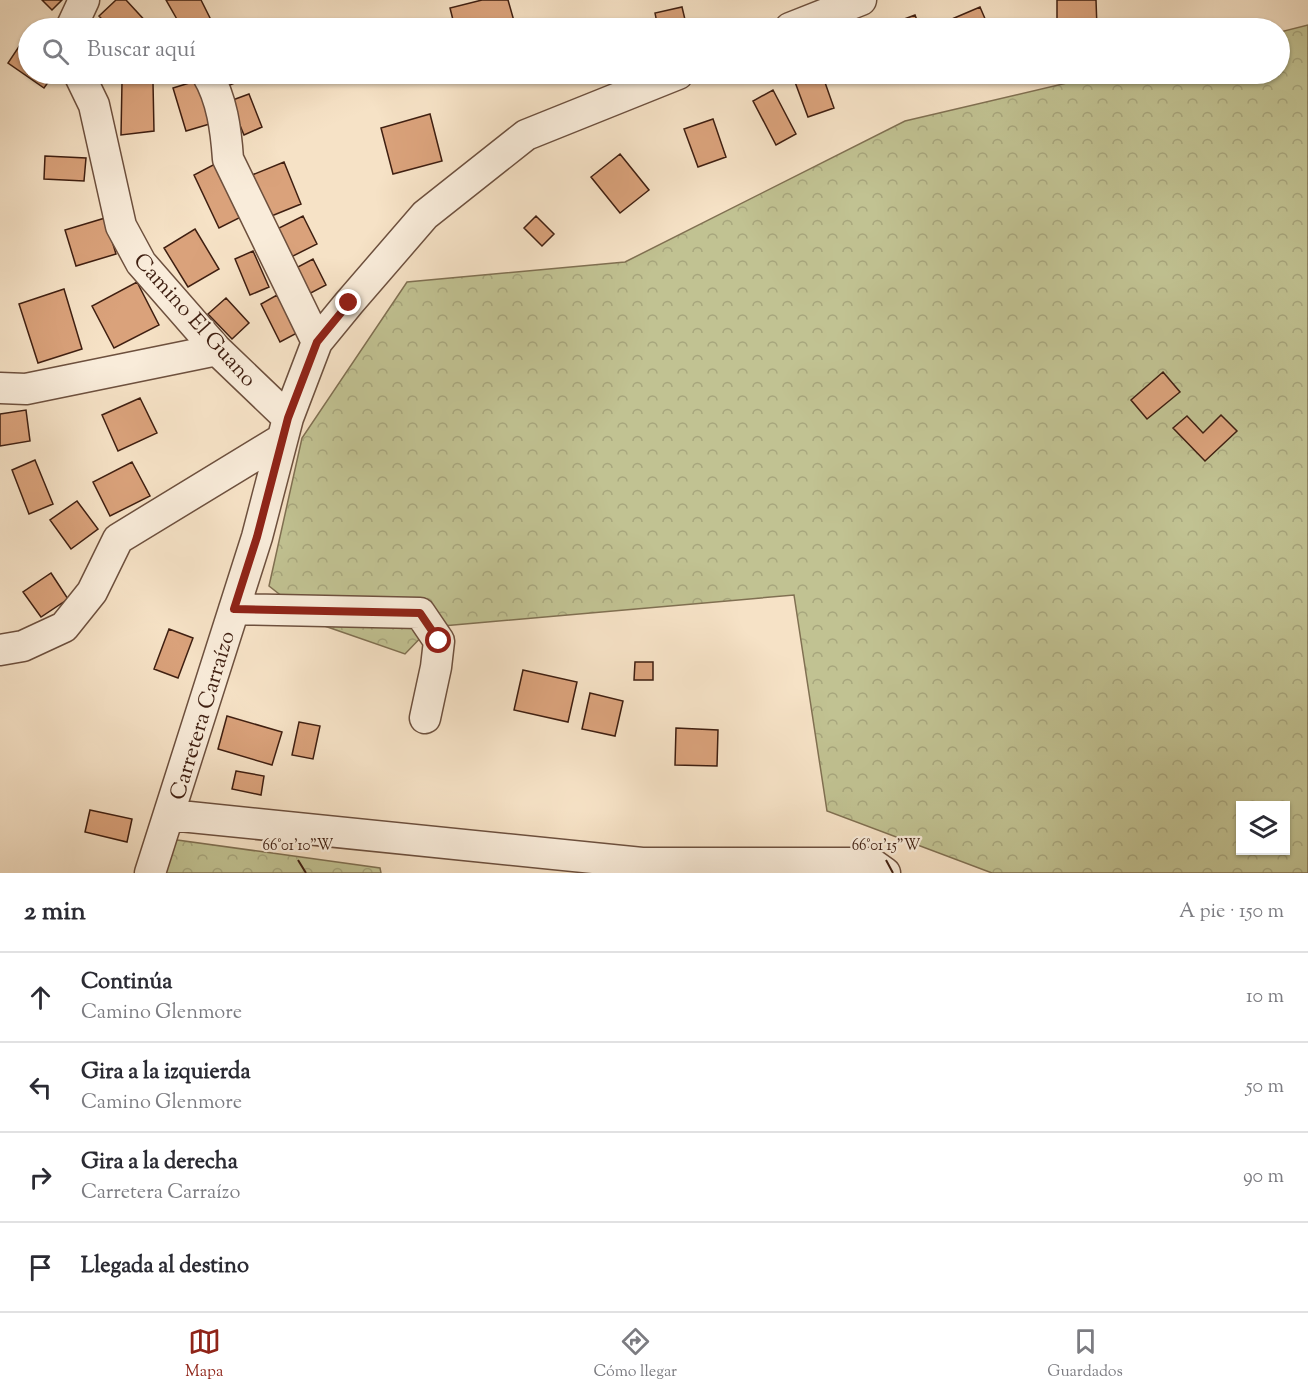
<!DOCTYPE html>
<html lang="es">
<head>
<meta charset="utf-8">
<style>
  :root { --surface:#fff; --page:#f2f2f3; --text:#2b2b33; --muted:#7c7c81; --line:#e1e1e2; --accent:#8f2418 }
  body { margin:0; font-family:"Sorts Mill Goudy",serif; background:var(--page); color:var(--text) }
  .controls { position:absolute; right:18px; bottom:18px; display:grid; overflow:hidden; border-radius:0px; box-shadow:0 2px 4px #0004 }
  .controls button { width:54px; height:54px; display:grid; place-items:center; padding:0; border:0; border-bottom:2px solid var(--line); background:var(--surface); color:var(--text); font:30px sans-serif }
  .stop { position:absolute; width:18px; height:18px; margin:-14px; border:4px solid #8f2418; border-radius:50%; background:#fff }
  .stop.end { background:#8f2418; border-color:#fff; box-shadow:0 2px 6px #0008 }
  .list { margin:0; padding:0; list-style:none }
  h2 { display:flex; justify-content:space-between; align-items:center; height:78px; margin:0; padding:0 24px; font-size:26px }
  h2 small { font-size:20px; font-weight:400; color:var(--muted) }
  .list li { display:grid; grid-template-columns:39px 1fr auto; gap:18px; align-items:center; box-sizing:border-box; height:90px; padding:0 24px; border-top:2px solid var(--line) }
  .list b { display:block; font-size:22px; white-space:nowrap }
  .list p { margin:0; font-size:20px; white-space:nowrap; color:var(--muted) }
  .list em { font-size:20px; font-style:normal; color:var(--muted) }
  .icon { flex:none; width:33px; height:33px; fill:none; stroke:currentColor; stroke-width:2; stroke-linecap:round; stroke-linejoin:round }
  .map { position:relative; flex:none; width:1308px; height:873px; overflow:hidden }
  .search { position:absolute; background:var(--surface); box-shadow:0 2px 4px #0004; left:18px; right:18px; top:18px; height:66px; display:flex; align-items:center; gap:15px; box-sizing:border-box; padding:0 21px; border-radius:33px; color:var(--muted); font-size:22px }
  .sheet { height:438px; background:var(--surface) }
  nav { display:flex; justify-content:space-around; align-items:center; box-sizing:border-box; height:84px; border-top:2px solid var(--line); background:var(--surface); font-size:16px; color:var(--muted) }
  nav a { display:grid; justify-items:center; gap:3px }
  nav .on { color:var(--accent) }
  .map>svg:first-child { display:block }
  .forest { fill:url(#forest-crowns); stroke:#807052; stroke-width:1.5; fill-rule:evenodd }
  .building { fill:#daa27b; stroke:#3f1f11; stroke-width:1.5 }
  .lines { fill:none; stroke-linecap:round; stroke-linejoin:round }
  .minor-casing { stroke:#6d503e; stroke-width:33 }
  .minor { stroke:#f9ecda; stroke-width:30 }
  .route { stroke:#8f2418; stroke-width:8 }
  .ticks { fill:none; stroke:#3f1f11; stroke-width:2 }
  .labels { text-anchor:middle; stroke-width:4.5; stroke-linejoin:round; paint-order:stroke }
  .street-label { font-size:22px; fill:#3f1f11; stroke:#f9ecda }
  .ticks-label { font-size:15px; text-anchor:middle; fill:#3f1f11; stroke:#f9ecda; stroke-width:4.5; stroke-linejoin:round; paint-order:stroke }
</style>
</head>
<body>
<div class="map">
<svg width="1308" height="873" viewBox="0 0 1308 873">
  <defs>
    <pattern id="forest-crowns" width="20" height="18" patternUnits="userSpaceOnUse" patternTransform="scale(1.5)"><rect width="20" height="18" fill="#c1c292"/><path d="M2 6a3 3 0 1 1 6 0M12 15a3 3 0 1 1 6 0" fill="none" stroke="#a7a67d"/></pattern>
  </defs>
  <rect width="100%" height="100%" fill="#f6e2c6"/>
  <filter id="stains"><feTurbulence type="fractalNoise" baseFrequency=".00333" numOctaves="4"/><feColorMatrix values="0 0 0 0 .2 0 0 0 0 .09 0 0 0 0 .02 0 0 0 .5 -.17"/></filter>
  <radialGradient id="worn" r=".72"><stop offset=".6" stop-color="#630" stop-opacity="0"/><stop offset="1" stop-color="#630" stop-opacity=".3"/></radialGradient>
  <path class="forest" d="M 1308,25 L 1308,873 L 992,873 L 827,811 L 794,595 L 431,627 L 405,654 L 316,623 L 269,586 L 302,438 L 407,282 L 625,262 L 905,121 L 1105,74 L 1280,74 L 1280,32 ZM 1240,806 L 1286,806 L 1286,850 L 1240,850 Z
    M 170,839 L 380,868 L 381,873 L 164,873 Z"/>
  <path class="building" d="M 42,0 L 62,0 L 52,10 Z
    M 116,0 L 126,0 L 149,25 L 145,28 L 110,28 L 99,16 Z
    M 166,0 L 201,0 L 210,18 L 191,28 L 182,28 Z
    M 482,0 L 508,0 L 516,28 L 455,28 L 450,8 Z
    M 1057,0 L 1096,0 L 1097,28 L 1057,28 Z
    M 682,7 L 687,28 L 658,28 L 655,13 Z
    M 980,7 L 989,28 L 948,28 L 945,22 Z
    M 915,15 L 920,28 L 893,28 L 891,24 Z
    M 28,33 L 28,74 L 54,74 L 44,88 L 8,63 Z
    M 219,74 L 248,74 L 249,77 L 225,87 Z
    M 467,74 L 494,74 L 469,80 Z
    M 792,74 L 822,74 L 834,108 L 808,117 Z
    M 881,74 L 900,74 L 885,82 Z
    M 199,80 L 213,123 L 186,131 L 173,88 Z
    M 122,82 L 153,83 L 154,131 L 121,135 Z
    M 773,90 L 796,134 L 776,145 L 753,101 Z
    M 249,94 L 262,127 L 244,135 L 230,101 Z
    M 430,114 L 442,161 L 393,174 L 381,128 Z
    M 713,119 L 726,157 L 698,167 L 684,129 Z
    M 620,154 L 649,190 L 620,213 L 591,177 Z
    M 45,156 L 86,158 L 84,181 L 44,179 Z
    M 284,162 L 301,204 L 269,217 L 252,175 Z
    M 215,164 L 241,217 L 219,228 L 194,175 Z
    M 303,216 L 317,244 L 285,260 L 271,232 Z
    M 536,216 L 554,234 L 542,246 L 524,228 Z
    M 105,218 L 116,254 L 76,266 L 65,230 Z
    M 195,229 L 219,269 L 188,287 L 164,248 Z
    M 253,251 L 269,287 L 250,295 L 235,259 Z
    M 313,259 L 326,285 L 307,295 L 294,269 Z
    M 137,282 L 159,325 L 114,348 L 92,306 Z
    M 64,289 L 82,349 L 38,363 L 19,304 Z
    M 277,295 L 297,333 L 280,342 L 261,304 Z
    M 226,298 L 249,323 L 232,339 L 208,314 Z
    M 1163,372 L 1180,392 L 1147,419 L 1131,400 Z
    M 140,398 L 157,433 L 118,451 L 102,415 Z
    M 26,410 L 30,441 L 0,446 L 0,414 Z
    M 1221,415 L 1237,431 L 1205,461 L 1173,428 L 1187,416 L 1203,433 Z
    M 35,460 L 53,504 L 29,514 L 12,470 Z
    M 132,462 L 150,496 L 110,516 L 93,482 Z
    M 77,501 L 98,529 L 71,549 L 50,520 Z
    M 51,573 L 68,599 L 41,617 L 23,592 Z
    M 169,629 L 193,638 L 178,678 L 154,669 Z
    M 635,662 L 653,662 L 653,680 L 634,680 Z
    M 523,670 L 577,682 L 568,722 L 514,710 Z
    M 590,693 L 623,701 L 615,736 L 582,729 Z
    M 227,716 L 282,732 L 272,765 L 218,749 Z
    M 299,722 L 320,726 L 313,759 L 292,755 Z
    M 676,728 L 718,730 L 717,766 L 675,765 Z
    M 236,771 L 264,776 L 261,795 L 232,789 Z
    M 90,810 L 132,819 L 127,842 L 85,832 Z"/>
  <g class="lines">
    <g class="minor-casing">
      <path id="minor" d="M 71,28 L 84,0
        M 790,28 L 861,0
        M 79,74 L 94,105 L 121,226 L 141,263 L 217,350 L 288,418
        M 207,74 C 222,99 226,130 228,159 L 317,342
        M 0,388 L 26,389 L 217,350
        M 234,609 L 420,613 L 439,641 L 436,667 L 425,718
        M 0,650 L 23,646 L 64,627 L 92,592 L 118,539 L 282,439
        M 170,815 L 642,863 L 871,863 L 885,873
        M 150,873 L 257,537 L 288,418 L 317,342 L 349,303 L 425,215 L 526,135 L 678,74"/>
    </g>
    <use href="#minor" class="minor"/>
  </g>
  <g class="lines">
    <path class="route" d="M 349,303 L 317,342 L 288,418 L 257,537 L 234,609 L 420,613 L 439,641"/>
  </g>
  <path class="ticks" d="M 298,860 L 306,873M 886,860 L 893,873"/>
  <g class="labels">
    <g class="street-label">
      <text transform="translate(196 319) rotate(48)" y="8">Camino El Guano</text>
      <text transform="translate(201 715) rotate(-73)" y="8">Carretera Carraízo</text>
    </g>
  </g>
  <g class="ticks-label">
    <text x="298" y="850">66°01'10"W</text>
    <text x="886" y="850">66°01'15"W</text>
  </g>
  <rect width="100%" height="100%" filter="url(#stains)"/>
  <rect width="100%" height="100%" fill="url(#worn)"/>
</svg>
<div class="controls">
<button><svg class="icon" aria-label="layers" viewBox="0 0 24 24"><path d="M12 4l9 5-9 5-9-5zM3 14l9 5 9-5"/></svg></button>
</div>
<div class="stop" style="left:439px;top:641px"></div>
<div class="stop end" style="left:349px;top:303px"></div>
<div class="search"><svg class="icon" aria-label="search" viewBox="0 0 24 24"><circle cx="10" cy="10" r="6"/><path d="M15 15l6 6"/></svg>Buscar aquí</div>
</div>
<section class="sheet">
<h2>2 min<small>A pie · 150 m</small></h2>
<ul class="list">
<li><svg class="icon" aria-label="ahead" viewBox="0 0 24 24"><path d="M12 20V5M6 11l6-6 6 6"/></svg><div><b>Continúa</b><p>Camino Glenmore</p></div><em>10 m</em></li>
<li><svg class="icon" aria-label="left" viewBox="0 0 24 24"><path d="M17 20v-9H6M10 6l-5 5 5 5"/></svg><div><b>Gira a la izquierda</b><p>Camino Glenmore</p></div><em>50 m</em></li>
<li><svg class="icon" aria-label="right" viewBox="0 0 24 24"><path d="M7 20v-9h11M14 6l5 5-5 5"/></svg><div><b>Gira a la derecha</b><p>Carretera Carraízo</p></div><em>90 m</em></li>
<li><svg class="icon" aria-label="arrive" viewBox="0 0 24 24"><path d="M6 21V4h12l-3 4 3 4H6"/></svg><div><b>Llegada al destino</b></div></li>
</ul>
</section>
<nav>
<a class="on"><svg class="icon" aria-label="map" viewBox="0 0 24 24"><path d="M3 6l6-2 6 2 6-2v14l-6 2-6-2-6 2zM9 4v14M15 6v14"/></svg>Mapa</a>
<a><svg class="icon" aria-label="directions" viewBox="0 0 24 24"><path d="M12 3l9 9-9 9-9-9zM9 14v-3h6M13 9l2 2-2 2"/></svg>Cómo llegar</a>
<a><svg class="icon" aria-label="saved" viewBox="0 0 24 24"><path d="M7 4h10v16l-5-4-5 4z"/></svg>Guardados</a>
</nav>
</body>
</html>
